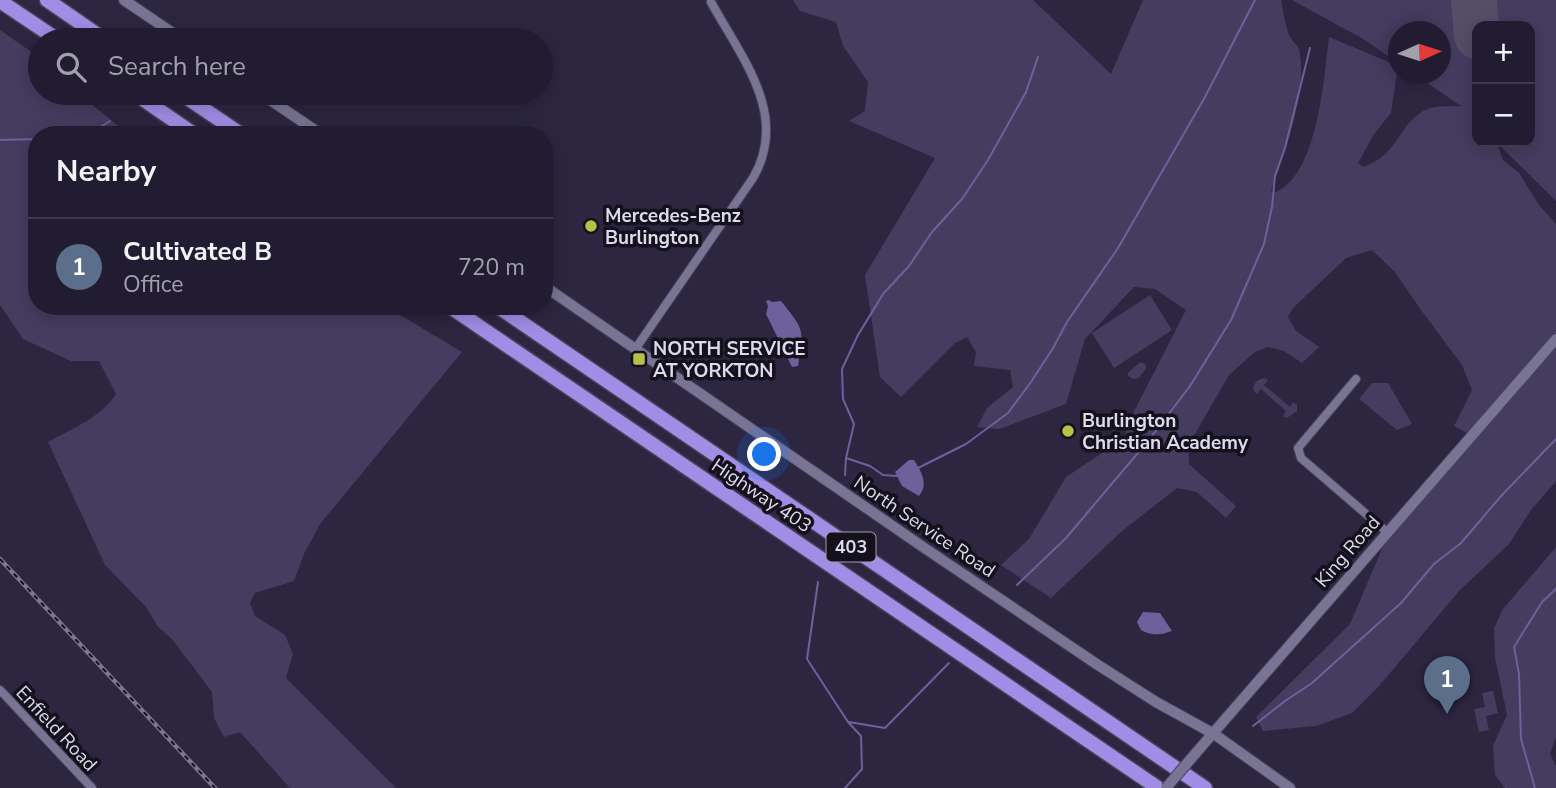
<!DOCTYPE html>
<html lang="en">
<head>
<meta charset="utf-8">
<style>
  :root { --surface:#211c31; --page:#2d293d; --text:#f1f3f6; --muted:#a2a1ab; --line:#3e3a4d; --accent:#b7c148 }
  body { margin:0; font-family:"Nunito Sans",sans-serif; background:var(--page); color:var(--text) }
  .controls { position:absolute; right:21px; top:21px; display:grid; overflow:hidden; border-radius:14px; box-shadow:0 4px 18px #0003 }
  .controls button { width:63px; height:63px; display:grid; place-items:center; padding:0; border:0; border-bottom:2px solid var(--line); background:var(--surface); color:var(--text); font:35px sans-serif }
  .compass { position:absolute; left:1388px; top:21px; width:63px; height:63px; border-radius:50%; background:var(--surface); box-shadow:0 4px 18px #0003; rotate:87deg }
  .you { position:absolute; left:765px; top:455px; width:24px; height:24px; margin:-18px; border:5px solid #fff; border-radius:50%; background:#1a73e8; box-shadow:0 0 0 10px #1a73e833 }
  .badge { display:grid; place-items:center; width:46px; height:46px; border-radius:50%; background:var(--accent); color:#fff; font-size:23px; font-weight:700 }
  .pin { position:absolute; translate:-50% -58px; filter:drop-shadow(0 2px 4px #0008) }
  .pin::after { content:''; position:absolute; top:37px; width:24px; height:21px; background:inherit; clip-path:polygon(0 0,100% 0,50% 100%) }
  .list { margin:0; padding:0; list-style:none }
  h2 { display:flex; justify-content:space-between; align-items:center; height:91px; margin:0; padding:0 28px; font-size:30px }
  h2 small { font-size:23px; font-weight:400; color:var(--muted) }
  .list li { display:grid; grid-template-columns:46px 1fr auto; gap:21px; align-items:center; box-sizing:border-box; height:98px; padding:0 28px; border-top:2px solid var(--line) }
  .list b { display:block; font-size:26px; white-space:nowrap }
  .list p { margin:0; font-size:23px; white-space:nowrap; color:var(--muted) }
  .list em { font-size:23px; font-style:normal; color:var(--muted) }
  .icon { flex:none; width:38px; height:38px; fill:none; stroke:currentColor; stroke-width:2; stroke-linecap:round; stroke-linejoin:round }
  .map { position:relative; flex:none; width:1556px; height:788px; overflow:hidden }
  .search { position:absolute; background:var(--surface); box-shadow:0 4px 18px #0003; left:28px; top:28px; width:525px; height:77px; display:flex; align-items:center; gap:18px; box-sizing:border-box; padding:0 24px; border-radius:38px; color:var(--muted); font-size:26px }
  .panel { position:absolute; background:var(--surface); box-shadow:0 4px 18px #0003; left:28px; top:126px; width:525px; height:189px; border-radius:28px }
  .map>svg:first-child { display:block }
  .green { fill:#453d60; fill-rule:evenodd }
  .water { fill:#6e609b }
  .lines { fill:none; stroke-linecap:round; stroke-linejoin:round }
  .stream { stroke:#6e609b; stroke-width:2 }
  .runway { stroke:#544e68; stroke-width:46 }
  .minor-casing { stroke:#49435a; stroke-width:10 }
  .tertiary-casing { stroke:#49435a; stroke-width:12 }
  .motorway-casing { stroke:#49435a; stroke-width:17 }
  .minor { stroke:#7a7494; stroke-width:8 }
  .tertiary { stroke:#7a7494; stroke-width:10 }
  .motorway { stroke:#a28de6; stroke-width:14 }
  .rail-casing { stroke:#7c778e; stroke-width:4.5 }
  .rail { stroke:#14111d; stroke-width:2; stroke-dasharray:5; stroke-linecap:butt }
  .tertiary-bridge-casing { stroke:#49435a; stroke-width:12; stroke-linecap:butt }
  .tertiary-bridge { stroke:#7a7494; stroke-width:10 }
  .poi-dot { fill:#b7c148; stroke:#14111d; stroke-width:2.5 }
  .labels { text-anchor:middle; stroke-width:7; stroke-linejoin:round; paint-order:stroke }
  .shield { fill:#14111d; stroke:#a19eae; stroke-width:2 }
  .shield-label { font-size:18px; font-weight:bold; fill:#dddaec }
  .poi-label { font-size:19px; font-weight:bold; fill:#dddaec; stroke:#14111d; text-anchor:start }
  .street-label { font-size:19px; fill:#dddaec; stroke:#14111d }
</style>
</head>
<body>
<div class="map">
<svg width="1556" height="788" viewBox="0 0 1556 788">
  <rect width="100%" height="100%" fill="#2c2641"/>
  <path class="green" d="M 793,0 L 1033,0 L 1111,74 L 1143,0 L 1281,0 C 1283,9 1286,30 1290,37 C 1294,44 1299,45 1300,54 C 1306,95 1285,152 1271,191 L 1274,193 C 1318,176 1324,78 1329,37 L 1398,66 L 1391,113 L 1374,134 L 1358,163 L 1363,167 C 1400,155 1399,120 1428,109 C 1437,105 1451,107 1461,106 L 1414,74 L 1440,74 L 1440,32 L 1398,32 L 1398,63 L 1365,40 L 1292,0 L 1556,0 L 1556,201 L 1497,143 L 1503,160 L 1519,173 L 1539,205 L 1556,224 L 1556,481 L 1531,510 L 1509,544 L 1459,591 L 1379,686 L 1352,713 L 1316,726 L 1263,731 L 1256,717 L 1350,624 L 1384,544 L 1471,435 L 1454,426 L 1472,390 L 1462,365 L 1421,310 L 1395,272 L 1372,250 L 1346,258 L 1293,308 L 1288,317 L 1296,331 L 1319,347 L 1302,363 L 1284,351 L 1268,347 L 1255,352 L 1229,375 L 1188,446 L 1189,464 L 1236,506 L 1226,518 L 1197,492 L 1177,488 L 1122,531 L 1051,598 L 1001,565 L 1029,539 L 1066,477 L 1126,437 L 1126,427 L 1186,310 L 1155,289 L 1134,287 L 1085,339 L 1066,404 L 999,429 L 977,427 L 987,408 L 1013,387 L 1010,370 L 974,366 L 976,352 L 967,337 L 955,343 L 901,397 L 880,377 L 865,275 L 935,158 L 849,121 L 865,111 L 868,82 L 843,46 L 836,22 L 800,11 ZM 1477,26 L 1530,26 L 1530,142 L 1477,142 Z
    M 0,30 L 40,58 L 40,93 L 78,93 L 129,135 L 37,135 L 37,306 L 385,306 L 462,352 L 320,524 L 304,554 L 294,581 L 255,593 L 250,603 L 255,616 L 285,635 L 293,654 L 286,678 L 396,788 L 290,788 L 240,732 L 224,737 L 214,718 L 212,692 L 172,639 L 158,627 L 146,607 L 105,565 L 48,442 C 71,429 102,417 116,394 L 99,361 L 71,361 L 23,339 L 0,305 Z
    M 1150,295 L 1172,330 L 1114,368 L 1092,333 Z
    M 1140,362 L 1145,364 L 1146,368 L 1139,378 L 1134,379 L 1128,376 L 1128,373 Z
    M 1264,378 L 1268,380 L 1264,385 L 1290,407 L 1293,402 L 1297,405 L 1297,411 L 1287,418 L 1283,416 L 1286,411 L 1261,389 L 1257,394 L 1253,390 C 1254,382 1257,380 1264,378 Z
    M 1372,383 L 1388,383 L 1412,424 L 1397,430 L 1359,399 Z
    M 1556,547 L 1556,737 L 1550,754 L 1556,766 L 1556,788 L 1505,788 L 1495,775 L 1493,746 L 1507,715 L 1495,657 L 1494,628 L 1503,609 Z
    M 1493,691 L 1498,713 L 1486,716 L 1489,730 L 1479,732 L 1474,709 L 1485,707 L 1482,693 Z"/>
  <path class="water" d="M 769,300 L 772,302 L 781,301 C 805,331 804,329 798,366 L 792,367 L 766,314 L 768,306 L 766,301 Z
    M 909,460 L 914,460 C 921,471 929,484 919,496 L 902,486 L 895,472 Z
    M 1143,612 L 1160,613 L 1172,631 C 1161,635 1151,636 1141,630 L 1137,622 Z"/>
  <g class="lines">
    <path class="stream" d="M 87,135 L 110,121
      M 0,140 L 37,139
      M 846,458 L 870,466 L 883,475 L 897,476
      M 918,468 L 966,444 L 1008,413 L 1031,382 L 1053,348 L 1067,322 L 1118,248 L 1205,97 L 1255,0
      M 845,475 L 846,458 L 854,424 L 843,399 L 842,369 L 858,335 L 883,294 L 909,266 L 932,232 L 962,199 L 988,160 L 1026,92 L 1038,57
      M 818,582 L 807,659 L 848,722 L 861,736 L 862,769 L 845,788
      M 1017,585 L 1066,538 L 1148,441 L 1190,386 L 1231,320 L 1264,244 L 1272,207 L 1275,176 L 1285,148 L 1310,48
      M 849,722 L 885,728 L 949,663
      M 1253,726 L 1285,701 L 1312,683 L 1401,603 L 1434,564 L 1461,543 L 1502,495 L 1556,439
      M 1535,788 L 1521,739 L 1519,674 L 1514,647 L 1542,602 L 1556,589"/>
    <path class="runway" d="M 1474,0 L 1477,36"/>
    <g class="minor-casing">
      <path id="minor" d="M 636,348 L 753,178 C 790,115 741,57 711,2
        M 1356,379 L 1298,448 L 1301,458 L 1387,532
        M 0,690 L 92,788"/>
    </g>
    <g class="tertiary-casing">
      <path id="tertiary" d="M 124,0 L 183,40
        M 260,93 L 322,135
        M 544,286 L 926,549 L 1098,665 L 1156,702 L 1214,734 L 1290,788
        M 1195,754 L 1556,339"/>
    </g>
    <g class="motorway-casing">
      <path id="motorway" d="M 47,0 L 105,40
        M 0,1 L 58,40
        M 134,93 L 195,135
        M 180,93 L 242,135
        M 449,306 L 1158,788
        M 497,306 L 1205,788"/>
    </g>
    <use href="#minor" class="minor"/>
    <use href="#tertiary" class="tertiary"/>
    <use href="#motorway" class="motorway"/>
    <g class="rail-casing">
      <path id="rail" d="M 0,559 L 215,788"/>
    </g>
    <use href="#rail" class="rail"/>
    <g class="tertiary-bridge-casing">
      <path id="tertiary-bridge" d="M 1166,788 L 1195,754"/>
    </g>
    <use href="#tertiary-bridge" class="tertiary-bridge"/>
  </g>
  <g class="poi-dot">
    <circle cx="591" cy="226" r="7"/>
    <rect x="632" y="352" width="14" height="14" rx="3.5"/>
    <circle cx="1068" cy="431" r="7"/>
  </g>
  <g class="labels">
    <rect class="shield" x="826.5" y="532.5" width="49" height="29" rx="5"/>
    <g class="shield-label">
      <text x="851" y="553">403</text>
    </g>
    <g class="poi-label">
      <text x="605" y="222">Mercedes-Benz<tspan x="605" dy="22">Burlington</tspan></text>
      <text x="653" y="355">NORTH SERVICE<tspan x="653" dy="22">AT YORKTON</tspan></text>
      <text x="1082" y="427">Burlington<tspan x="1082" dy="22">Christian Academy</tspan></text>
    </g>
    <g class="street-label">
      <text transform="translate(762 495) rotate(34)" y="7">Highway 403</text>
      <text transform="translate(925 526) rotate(34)" y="7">North Service Road</text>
      <text transform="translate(1347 551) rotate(-49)" y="7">King Road</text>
      <text transform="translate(57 728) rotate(47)" y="7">Enfield Road</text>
    </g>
  </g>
</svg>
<div class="controls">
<button>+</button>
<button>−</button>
</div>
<svg class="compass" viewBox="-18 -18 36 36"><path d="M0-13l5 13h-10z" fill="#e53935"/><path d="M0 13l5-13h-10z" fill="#a2a1ab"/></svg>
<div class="you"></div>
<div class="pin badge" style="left:1447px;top:714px;background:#5c6f8a">1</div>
<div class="search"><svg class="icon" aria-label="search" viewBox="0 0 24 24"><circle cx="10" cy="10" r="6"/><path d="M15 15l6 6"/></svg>Search here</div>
<section class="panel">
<h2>Nearby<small></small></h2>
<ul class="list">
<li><span class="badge" style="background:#5c6f8a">1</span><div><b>Cultivated B</b><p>Office</p></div><em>720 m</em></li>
</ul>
</section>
</div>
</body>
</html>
